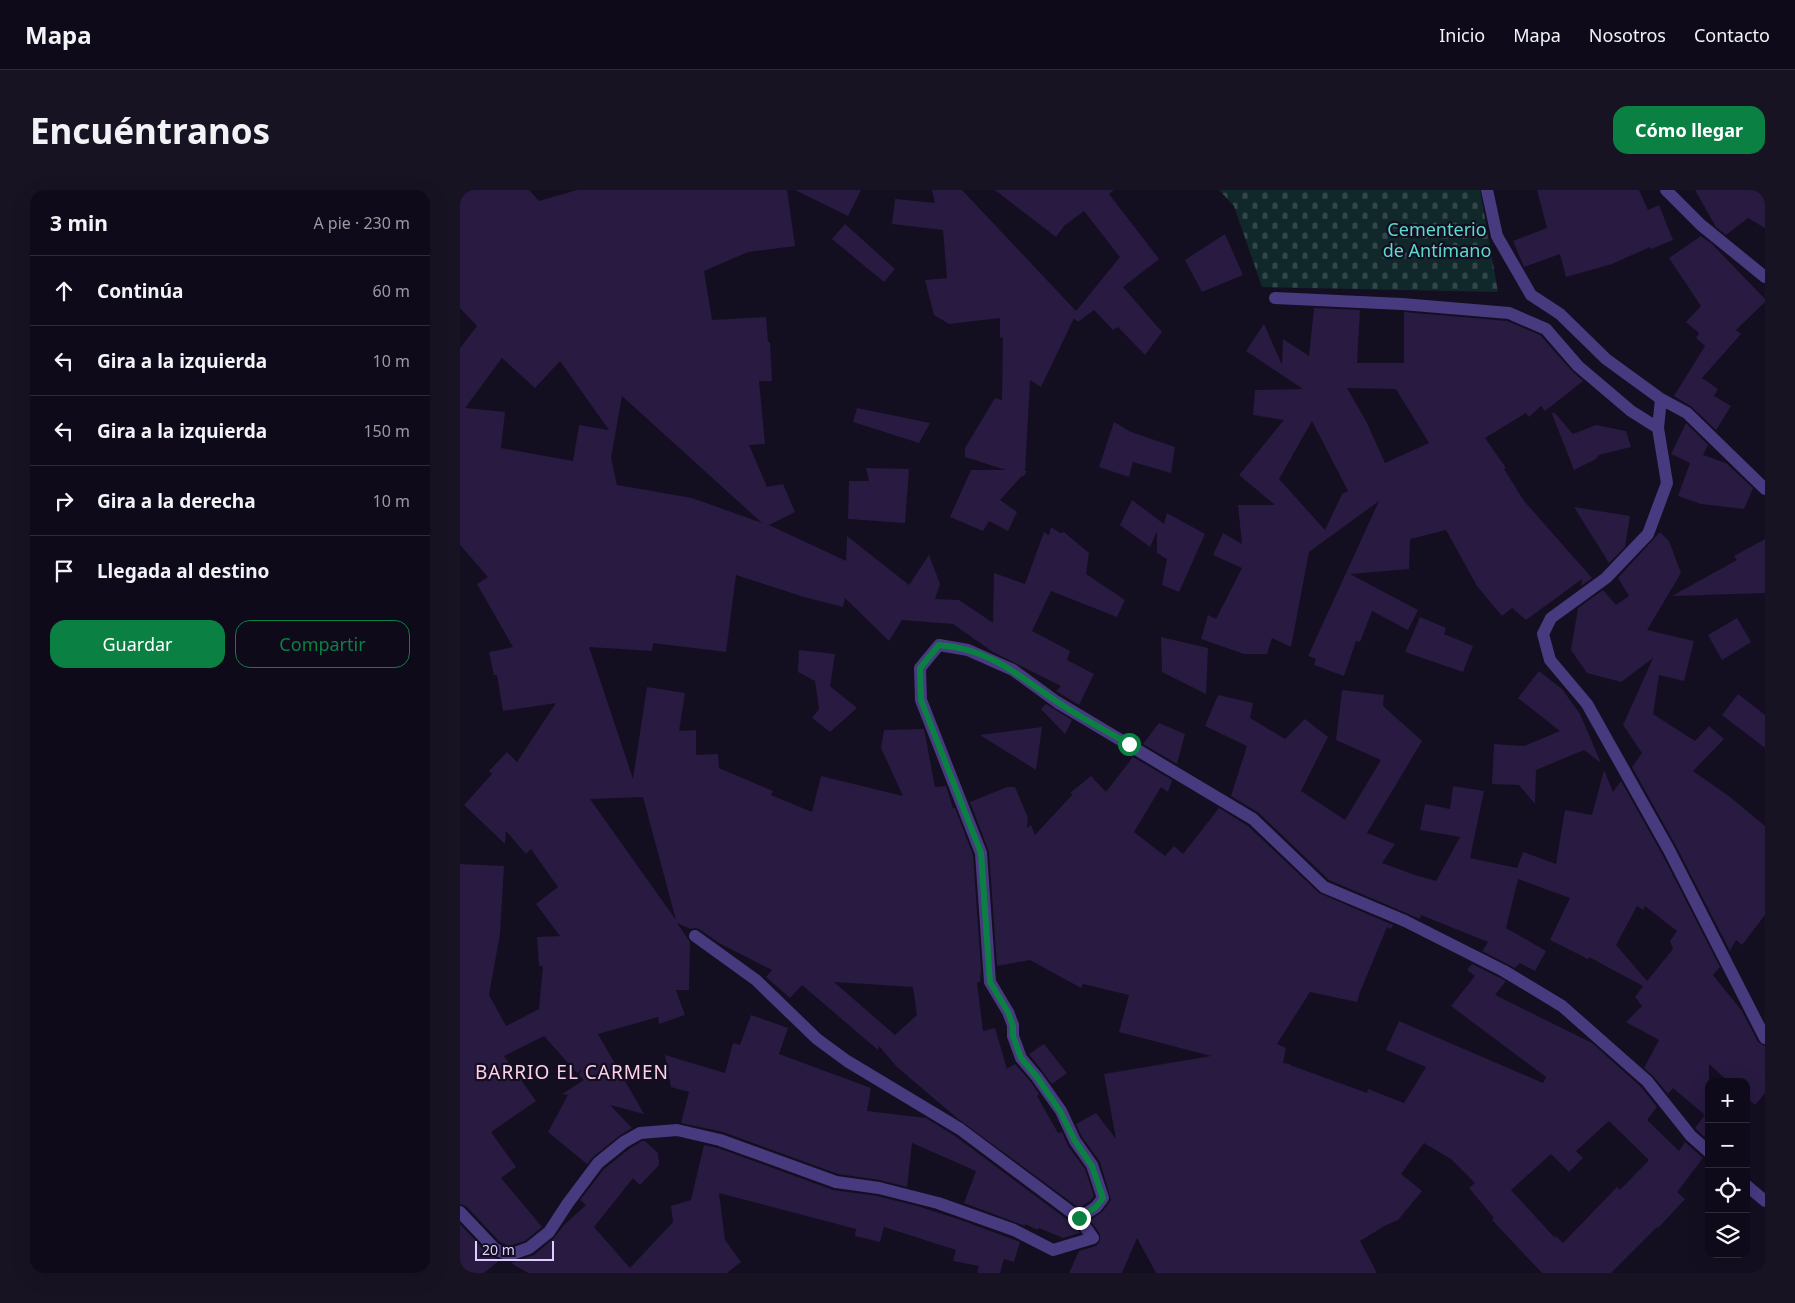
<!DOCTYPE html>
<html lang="es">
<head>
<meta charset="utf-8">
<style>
  :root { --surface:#0f0a19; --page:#181322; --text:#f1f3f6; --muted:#9b9aa2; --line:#2f2b38; --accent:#0b8043 }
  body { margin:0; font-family:"Noto Sans",sans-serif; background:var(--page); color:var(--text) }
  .controls { position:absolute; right:15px; bottom:15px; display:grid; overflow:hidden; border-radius:10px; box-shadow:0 5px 20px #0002 }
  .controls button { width:45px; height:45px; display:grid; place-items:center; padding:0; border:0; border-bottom:1px solid var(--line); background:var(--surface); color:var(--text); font:25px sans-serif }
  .scale { position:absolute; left:15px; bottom:12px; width:79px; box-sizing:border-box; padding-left:5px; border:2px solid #dbcefe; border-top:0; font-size:14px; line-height:18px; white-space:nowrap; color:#dbcefe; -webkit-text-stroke:4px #140e21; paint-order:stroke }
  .stop { position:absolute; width:15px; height:15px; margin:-11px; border:4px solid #0b8043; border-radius:50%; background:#fff }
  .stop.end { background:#0b8043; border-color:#fff; box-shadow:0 1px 5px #0008 }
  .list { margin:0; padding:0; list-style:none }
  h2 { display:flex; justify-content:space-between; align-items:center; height:65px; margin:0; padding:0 20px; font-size:21px }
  h2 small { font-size:16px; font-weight:400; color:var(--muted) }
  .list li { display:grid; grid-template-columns:32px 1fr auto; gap:15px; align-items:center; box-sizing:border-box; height:70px; padding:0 20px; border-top:1px solid var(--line) }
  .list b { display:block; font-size:19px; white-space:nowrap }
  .list em { font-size:16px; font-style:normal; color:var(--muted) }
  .actions { display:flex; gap:10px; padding:15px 20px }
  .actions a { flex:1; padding:11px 0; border:1px solid var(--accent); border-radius:15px; text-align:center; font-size:18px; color:var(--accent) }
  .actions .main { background:var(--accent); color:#fff }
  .icon { flex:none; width:28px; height:28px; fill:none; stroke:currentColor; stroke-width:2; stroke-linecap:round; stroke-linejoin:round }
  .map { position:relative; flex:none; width:1305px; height:1083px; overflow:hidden; border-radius:15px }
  header { display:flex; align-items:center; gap:30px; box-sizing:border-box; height:70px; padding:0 25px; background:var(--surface); border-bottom:1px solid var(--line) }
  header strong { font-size:24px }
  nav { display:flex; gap:28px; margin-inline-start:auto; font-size:18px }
  .intro { display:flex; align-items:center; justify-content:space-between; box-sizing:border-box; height:120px; padding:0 30px }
  h1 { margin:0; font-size:35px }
  .button { padding:12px 22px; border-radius:15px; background:var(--accent); color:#fff; font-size:18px; font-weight:700 }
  main { display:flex; gap:30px; padding:0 30px }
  aside { flex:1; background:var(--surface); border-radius:15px; box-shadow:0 5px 20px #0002 }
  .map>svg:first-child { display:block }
  .cemetery { fill:url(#cemetery-stones) }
  .building { fill:#281a41; fill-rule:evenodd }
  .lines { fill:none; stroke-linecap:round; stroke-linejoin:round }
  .street { stroke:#473a7f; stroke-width:12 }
  .route { stroke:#0b8043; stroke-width:6 }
  .labels { text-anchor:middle; stroke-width:4.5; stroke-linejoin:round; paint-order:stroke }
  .park-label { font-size:18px; fill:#5cdccf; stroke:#140e21 }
  .neighbourhood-label { font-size:19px; letter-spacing:1px; fill:#fed0e7; stroke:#140e21 }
</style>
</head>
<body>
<header>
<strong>Mapa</strong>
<nav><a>Inicio</a><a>Mapa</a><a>Nosotros</a><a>Contacto</a></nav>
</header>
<div class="intro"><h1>Encuéntranos</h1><a class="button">Cómo llegar</a></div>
<main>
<aside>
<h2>3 min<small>A pie · 230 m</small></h2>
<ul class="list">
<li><svg class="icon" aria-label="ahead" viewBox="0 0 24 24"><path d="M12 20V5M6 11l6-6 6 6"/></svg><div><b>Continúa</b></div><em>60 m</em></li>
<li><svg class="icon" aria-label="left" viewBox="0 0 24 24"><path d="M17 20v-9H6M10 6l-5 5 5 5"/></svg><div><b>Gira a la izquierda</b></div><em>10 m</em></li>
<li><svg class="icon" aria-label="left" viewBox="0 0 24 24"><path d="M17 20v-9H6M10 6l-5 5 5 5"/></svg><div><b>Gira a la izquierda</b></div><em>150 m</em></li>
<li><svg class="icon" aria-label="right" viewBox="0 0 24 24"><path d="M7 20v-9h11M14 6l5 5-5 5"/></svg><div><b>Gira a la derecha</b></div><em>10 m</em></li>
<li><svg class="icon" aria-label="arrive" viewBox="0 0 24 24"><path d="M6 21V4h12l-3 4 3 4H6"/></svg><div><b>Llegada al destino</b></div></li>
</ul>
<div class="actions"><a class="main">Guardar</a><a>Compartir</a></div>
</aside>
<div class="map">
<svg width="1305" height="1083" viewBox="0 0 1305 1083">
  <defs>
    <pattern id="cemetery-stones" width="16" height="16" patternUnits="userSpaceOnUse" patternTransform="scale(1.25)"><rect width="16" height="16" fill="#11282b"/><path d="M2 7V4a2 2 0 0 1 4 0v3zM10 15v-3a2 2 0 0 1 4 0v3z" fill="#33464b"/></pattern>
  </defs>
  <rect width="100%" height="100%" fill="#140e21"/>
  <path class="cemetery" d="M 759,0 L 1020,0 L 1038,102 L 802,97 L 774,16 Z"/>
  <path class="building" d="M 0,0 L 69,0 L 79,11 L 117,0 L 327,0 L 335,56 L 288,62 L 244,81 L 252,130 L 306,127 L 308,152 L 310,152 L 312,191 L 299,191 L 305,254 L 289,255 L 307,297 L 323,294 L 335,322 L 309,335 L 386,371 L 387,346 L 449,395 L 469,365 L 480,394 L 475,409 L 499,410 L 533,433 L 534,383 L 565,394 L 584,342 L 589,345 L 591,337 L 600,343 L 604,342 L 629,363 L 626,384 L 665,410 L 657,427 L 591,401 L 572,441 L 610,461 L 607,470 L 634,484 L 619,515 L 596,501 L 601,496 L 533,462 L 493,434 L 442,430 L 429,451 L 385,408 L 383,417 L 344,407 L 276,385 L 266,462 L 193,453 L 192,461 L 129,457 L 173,589 L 187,497 L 225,503 L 219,541 L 236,540 L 236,565 L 258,564 L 259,578 L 313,601 L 311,605 L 352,622 L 361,586 L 443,606 L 421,558 L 424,540 L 464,539 L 475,597 L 486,596 L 493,618 L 495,618 L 513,665 L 521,779 L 520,792 L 517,792 L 523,841 L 535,838 L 547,879 L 555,874 L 571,892 L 579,904 L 577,906 L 598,943 L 602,942 L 608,956 L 625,979 L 634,1006 L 630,1011 L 619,1018 L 497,928 L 437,877 L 419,856 L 418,860 L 342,795 L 330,808 L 306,787 L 312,780 L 259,753 L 239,739 L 235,738 L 231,739 L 217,733 L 230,752 L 229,800 L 216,800 L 225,825 L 199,834 L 198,827 L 138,844 L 184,924 L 150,915 L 172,938 L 159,946 L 133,967 L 127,974 L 88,942 L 108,905 L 102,904 L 124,890 L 119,885 L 122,879 L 117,883 L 84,846 L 44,866 L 76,911 L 31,942 L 56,977 L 41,988 L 82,1037 L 65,1051 L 49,1056 L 40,1052 L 6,1016 L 0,1014 L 0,674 L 44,676 L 40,744 L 29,805 L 46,836 L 79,819 L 83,776 L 79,776 L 77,747 L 100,746 L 76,714 L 98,697 L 71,659 L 66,664 L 46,641 L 45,654 L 4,615 L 32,584 L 29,581 L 47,562 L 57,572 L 96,513 L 43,521 L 37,485 L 34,485 L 29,462 L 53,457 L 17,394 L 28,387 L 0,355 L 0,158 L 17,136 L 0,118 ZM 42,168 L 75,198 L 100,171 L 149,240 L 119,235 L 113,271 L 41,258 L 45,222 L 5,218 ZM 162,206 L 302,333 L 232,308 L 157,295 L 151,268 ZM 183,607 L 216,730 L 130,609 ZM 374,792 L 453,797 L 457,825 L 435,845 Z
    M 335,0 L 401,0 L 388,26 Z
    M 472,0 L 502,0 L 616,121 L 660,67 L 624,21 L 604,36 L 596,47 L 535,0 L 654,0 L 649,4 L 699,69 L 663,97 L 702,142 L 685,165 L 658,137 L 653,140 L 634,120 L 618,132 L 614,128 L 581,197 L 570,190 L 565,281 L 567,281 L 564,286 L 562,286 L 540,310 L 557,322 L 548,341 L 529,331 L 523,341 L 490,327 L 511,280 L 546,280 L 505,267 L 505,258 L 535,208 L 542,210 L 543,148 L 540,147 L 540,128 L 489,134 L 474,125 L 465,90 L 487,88 L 483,40 L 432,34 L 435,9 L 475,13 Z
    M 1077,0 L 1179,0 L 1188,20 L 1199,15 L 1213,50 L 1191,59 L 1190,57 L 1152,74 L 1106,87 L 1100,64 L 1064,77 L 1053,51 L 1087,38 Z
    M 1235,0 L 1305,0 L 1305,38 L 1288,28 L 1266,45 L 1256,37 Z
    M 385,34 L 435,79 L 424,92 L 372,49 Z
    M 765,44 L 783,85 L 742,102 L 725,70 Z
    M 1241,46 L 1252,54 L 1305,109 L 1305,112 L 1276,140 L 1281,144 L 1242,188 L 1258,199 L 1254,206 L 1271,216 L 1256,240 L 1232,217 L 1214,206 L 1245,156 L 1236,148 L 1239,143 L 1226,132 L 1241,116 L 1209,68 Z
    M 854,118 L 900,120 L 897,173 L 944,173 L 944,122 L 1047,131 L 1080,145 L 1112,181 L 1123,191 L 1085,221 L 1081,216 L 1069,227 L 1066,223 L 1025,248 L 1046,278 L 1044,279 L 1064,311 L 1132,388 L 1121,396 L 1122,389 L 1066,430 L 1052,418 L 1042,426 L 1017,396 L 986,340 L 950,349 L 949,379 L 890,384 L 958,420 L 948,440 L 912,421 L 900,452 L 896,451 L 884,486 L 854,475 L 856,469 L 848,466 L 919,311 L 849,362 L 831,457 L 812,448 L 807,464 L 784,464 L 741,449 L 748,425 L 756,429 L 782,378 L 753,365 L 763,343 L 782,354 L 778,315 L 815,315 L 779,285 L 824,230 L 793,225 L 795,200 L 843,199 L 786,161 L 804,134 L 822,175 L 823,149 L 849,166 ZM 887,198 L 936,199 L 969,253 L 925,273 L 907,233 ZM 852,231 L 888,301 L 882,304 L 865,340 L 819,289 Z
    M 397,218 L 470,233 L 459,253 L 393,232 Z
    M 1094,222 L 1113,244 L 1136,235 L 1166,241 L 1171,257 L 1139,265 L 1136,269 L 1114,280 L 1092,224 Z
    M 654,232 L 671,242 L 715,257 L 711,283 L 673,272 L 669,287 L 639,277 Z
    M 1226,233 L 1248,255 L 1243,265 L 1266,273 L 1293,298 L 1284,319 L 1241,314 L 1218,306 L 1230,273 L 1211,264 Z
    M 406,278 L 449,279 L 445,333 L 388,329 L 389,291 L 409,291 Z
    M 672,310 L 704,334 L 707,323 L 745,344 L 719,402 L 702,395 L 707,369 L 697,363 L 697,341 L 690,357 L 660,335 Z
    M 1114,317 L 1170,326 L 1165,357 L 1149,373 Z
    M 1200,342 L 1209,351 L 1221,383 L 1187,440 L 1234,451 L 1224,491 L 1199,485 L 1193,524 L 1235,551 L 1249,536 L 1264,549 L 1233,581 L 1270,607 L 1305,636 L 1305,725 L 1282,755 L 1276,750 L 1270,761 L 1216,656 L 1172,577 L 1182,563 L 1163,535 L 1193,468 L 1161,492 L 1127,483 L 1111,460 L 1118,418 L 1143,400 L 1156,415 L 1169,406 L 1158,388 Z
    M 1305,349 L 1305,403 L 1212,406 L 1277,370 L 1274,366 Z
    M 960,427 L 986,438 L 984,444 L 1013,456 L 1003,482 L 945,462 Z
    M 1277,428 L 1291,452 L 1262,470 L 1248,445 Z
    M 701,447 L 748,458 L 746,504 L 702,482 Z
    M 339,460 L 375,464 L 370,496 L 397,518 L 370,542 L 352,528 L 359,519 L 355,491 L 338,482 Z
    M 1079,481 L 1102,499 L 1120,524 L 1141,573 L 1124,560 L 1076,580 L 1075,614 L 1059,595 L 1032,594 L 1034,554 L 1064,556 L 1100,541 L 1058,508 Z
    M 882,500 L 924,505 L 923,516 L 962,551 L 907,643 L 935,654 L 922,673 L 955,685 L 976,691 L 1000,647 L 960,640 L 965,614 L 990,619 L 993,596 L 1024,601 L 1010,668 L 1057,678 L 1063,662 L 1096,674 L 1105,620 L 1132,625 L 1144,580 L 1153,602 L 1161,591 L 1202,664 L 1260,777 L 1253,785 L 1282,821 L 1298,852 L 1305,856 L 1305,903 L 1295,915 L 1286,907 L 1286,892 L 1269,892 L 1249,874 L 1249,951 L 1237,940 L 1235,938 L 1245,925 L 1213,898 L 1208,904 L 1193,886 L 1184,878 L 1199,850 L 1166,832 L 1182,816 L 1175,807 L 1183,796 L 1129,767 L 1128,769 L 1090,750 L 1110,708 L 1058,689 L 1046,738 L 1086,761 L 1075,781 L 1060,773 L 1055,778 L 1022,761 L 1028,752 L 961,725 L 960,729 L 869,690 L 799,623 L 771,606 L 787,556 L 745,536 L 758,505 L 793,513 L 790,528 L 825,549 L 845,529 L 868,547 L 841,601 L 885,630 L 921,570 L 876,550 ZM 1177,716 L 1183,720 L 1185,716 L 1217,741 L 1210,751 L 1213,759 L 1187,791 L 1156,755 Z
    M 1278,504 L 1305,525 L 1305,558 L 1262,525 Z
    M 586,514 L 612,530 L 605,544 L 581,519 Z
    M 699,533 L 725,544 L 717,574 L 683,554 Z
    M 582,537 L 576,580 L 520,545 Z
    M 673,567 L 712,590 L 708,602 L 701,597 L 674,642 L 705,666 L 714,656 L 723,664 L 759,618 L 788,636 L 859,703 L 933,735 L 931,739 L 927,737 L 900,802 L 897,812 L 850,802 L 817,854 L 826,858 L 823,873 L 830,874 L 830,875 L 907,903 L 908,899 L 944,913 L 966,877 L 926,860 L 939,831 L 1083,893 L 1086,887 L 991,816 L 1015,786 L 1007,780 L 1012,774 L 1046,791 L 1035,805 L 1132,853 L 1181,897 L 1197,917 L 1187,930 L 1219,961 L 1225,952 L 1243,968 L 1217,1002 L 1225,1009 L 1198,1038 L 1197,1037 L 1151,1083 L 1082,1083 L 1032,1030 L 1034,1028 L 1009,998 L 1015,993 L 991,969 L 964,953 L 941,984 L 962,1001 L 938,1030 L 926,1035 L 900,1051 L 917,1083 L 696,1083 L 677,1048 L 662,1083 L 609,1083 L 619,1061 L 636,1056 L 640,1051 L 640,1044 L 630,1030 L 642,1022 L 651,1010 L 640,972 L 622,947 L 616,934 L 636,923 L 656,949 L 644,884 L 751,866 L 659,842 L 669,805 L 623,794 L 621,798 L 570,770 L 537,776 L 529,662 L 510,612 L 547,597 L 555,597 L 568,628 L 567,638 L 571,635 L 575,645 L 613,604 L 610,603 L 631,586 L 646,602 ZM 1149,931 L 1189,970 L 1160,1000 L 1157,997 L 1103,1053 L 1096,1046 L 1095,1048 L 1051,1000 L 1091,964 L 1109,982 L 1123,968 L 1116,961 Z
    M 291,825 L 328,838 L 319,864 L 411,898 L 407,921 L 466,928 L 495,946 L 613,1034 L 620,1043 L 603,1048 L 579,1038 L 578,1040 L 565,1034 L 565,1036 L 504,1013 L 516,981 L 452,953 L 447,997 L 420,990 L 378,984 L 263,942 L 221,933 L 229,902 L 211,897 L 205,865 L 265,883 L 273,853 L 280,855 Z
    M 584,854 L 607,883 L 592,894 L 569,864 Z
    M 182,951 L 185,951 L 198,963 L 199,975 L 180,995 L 173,988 L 134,1037 L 170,1078 L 213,1032 L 211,1016 L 231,1010 L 244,955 L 258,958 L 373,1000 L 417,1006 L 457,1016 L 498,1029 L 560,1052 L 554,1072 L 544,1069 L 540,1083 L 517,1083 L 519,1076 L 493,1071 L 496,1060 L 424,1037 L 420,1052 L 395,1046 L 396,1039 L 259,1003 L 265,1050 L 281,1072 L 267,1083 L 68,1083 L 51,1073 L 74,1065 L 94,1048 L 104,1035 L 126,1015 L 120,1010 L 144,979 L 169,959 Z
    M 0,1034 L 29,1065 L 40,1070 L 24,1083 L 0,1083 Z"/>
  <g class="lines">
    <path class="street" d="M 1027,0 L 1037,46 L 1071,105 L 1100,124 L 1146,169 L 1201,209 L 1227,223 L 1305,299
      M 1206,0 L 1241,35 L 1305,87
      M 815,108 L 942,114 L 1049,123 L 1086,139 L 1118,176 L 1171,221 L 1198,238
      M 1201,209 L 1198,238 L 1207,293 L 1188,344 L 1146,388 L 1091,428 L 1083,444 L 1090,470 L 1127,514 L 1209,660 L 1305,848
      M 235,746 L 296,790 L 357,849 L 387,871 L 500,939 L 619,1028
      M 1286,995 L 1305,1011
      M 0,1022 L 35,1059 L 49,1065 L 69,1058 L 89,1042 L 108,1013 L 138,973 L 164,952 L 180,943 L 217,940 L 260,950 L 376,992 L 419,998 L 478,1013 L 554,1040 L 593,1060 L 633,1048 L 619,1028 L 636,1017 L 643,1008 L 632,975 L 615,951 L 601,921 L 577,887 L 561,868 L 553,846 L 553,835 L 548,822 L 530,792 L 521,663 L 461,510 L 460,478 L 479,455 L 508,460 L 553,480 L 597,512 L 793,629 L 864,697 L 945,731 L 1044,781 L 1102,816 L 1187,891 L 1231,946 L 1249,962"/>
  </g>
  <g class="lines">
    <path class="route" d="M 619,1028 L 636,1017 L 643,1008 L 632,976 L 615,951 L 600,921 L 577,887 L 561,868 L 553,846 L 553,836 L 548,822 L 530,792 L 521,663 L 461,510 L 460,478 L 479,455 C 530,459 556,484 596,511 C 619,527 645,540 669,554"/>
  </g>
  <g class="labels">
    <g class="park-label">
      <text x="977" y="46">Cementerio<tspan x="977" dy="21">de Antímano</tspan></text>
    </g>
    <g class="neighbourhood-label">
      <text x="112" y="889">BARRIO EL CARMEN</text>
    </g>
  </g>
</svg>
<div class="controls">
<button>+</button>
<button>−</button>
<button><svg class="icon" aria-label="locate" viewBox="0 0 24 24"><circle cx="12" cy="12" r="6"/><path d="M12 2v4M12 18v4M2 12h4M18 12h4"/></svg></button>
<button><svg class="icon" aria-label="layers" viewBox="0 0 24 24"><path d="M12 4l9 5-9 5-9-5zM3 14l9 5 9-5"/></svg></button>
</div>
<div class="scale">20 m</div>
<div class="stop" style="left:669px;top:554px"></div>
<div class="stop end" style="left:619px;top:1028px"></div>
</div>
</main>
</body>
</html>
